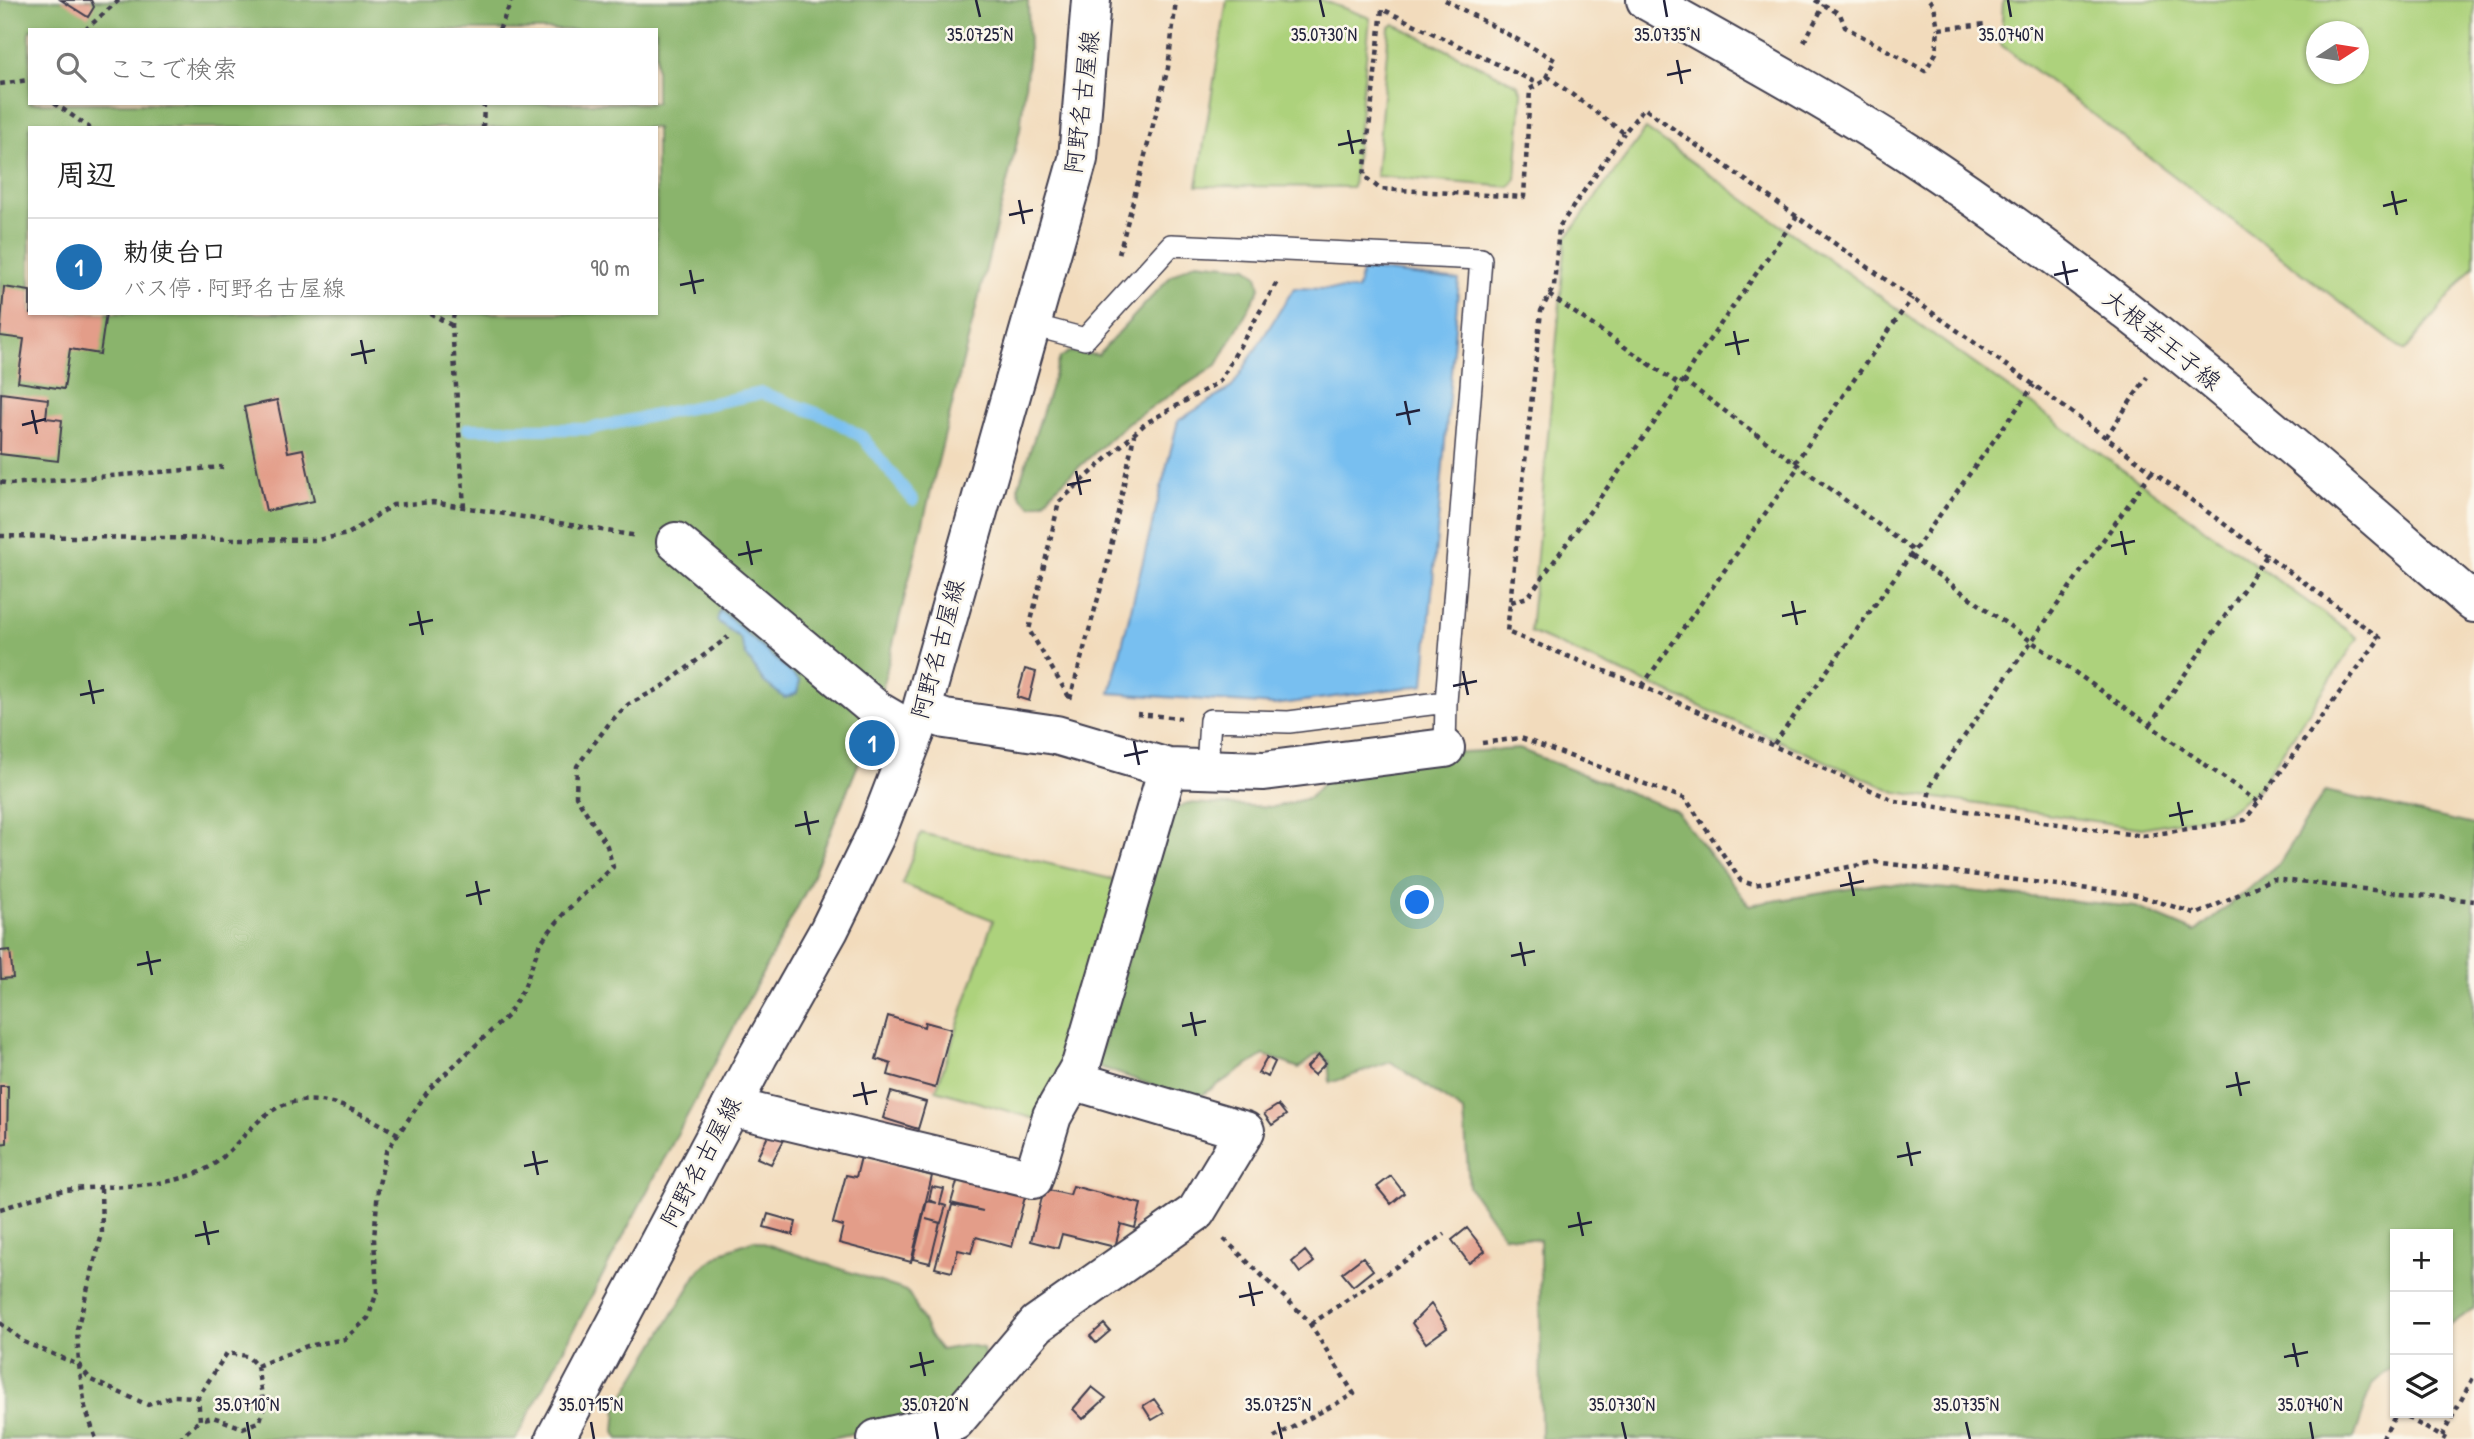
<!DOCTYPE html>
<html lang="ja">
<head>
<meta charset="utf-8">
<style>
  :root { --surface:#fff; --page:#f6f6f6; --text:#222; --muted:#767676; --line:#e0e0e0; --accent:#1f6fb2 }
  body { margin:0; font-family:"Patrick Hand","Klee One",sans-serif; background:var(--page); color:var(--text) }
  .controls { position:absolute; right:21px; bottom:21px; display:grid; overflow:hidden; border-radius:0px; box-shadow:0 2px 5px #0004 }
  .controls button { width:63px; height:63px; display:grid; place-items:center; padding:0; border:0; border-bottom:2px solid var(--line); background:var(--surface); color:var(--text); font:35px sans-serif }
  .compass { position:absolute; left:2306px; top:21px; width:63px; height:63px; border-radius:50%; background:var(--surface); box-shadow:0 2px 5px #0004; rotate:78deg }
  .you { position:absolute; left:1418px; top:903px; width:24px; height:24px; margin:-18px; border:5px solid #fff; border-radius:50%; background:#1a73e8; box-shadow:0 0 0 10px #1a73e833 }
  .badge { display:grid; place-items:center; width:46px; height:46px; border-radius:50%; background:var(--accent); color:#fff; font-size:23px; font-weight:700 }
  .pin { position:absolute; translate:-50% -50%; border:4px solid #fff; box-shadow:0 2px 7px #0006 }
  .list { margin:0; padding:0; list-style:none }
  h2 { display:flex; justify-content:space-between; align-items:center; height:91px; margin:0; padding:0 28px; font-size:30px }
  h2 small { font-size:23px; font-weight:400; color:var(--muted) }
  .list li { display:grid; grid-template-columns:46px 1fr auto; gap:21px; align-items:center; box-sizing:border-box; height:98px; padding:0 28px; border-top:2px solid var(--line) }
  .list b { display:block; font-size:26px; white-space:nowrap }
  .list p { margin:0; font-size:23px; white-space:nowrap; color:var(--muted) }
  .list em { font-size:23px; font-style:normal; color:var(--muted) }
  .icon { flex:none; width:38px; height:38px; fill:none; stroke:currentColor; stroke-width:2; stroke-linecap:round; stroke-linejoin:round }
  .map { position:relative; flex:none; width:2474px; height:1439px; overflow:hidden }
  .search { position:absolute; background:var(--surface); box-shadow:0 2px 5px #0004; left:28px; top:28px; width:630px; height:77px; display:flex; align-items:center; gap:18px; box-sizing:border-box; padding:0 24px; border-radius:0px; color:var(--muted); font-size:26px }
  .panel { position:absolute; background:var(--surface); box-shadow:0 2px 5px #0004; left:28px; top:126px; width:630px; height:189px; border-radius:0px }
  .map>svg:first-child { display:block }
  .green { fill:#add27c; stroke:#687a5c; stroke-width:2; fill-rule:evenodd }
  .forest { fill:#8ab46c; stroke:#566b54; stroke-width:2; fill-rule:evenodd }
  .water { fill:#78bff0; stroke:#4d7096; stroke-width:2 }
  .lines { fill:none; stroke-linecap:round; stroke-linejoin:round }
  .stream { stroke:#78bff0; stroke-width:12 }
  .building { fill:#e39d89 }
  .service-casing { stroke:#413e4e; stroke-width:24 }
  .minor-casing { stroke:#413e4e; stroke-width:42 }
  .tertiary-casing { stroke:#413e4e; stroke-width:42 }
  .secondary-casing { stroke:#413e4e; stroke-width:42 }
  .path { stroke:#413e4e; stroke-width:4.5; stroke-dasharray:5 5; stroke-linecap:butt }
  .service { stroke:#fff; stroke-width:21 }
  .minor { stroke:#fff; stroke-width:38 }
  .tertiary { stroke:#fff; stroke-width:38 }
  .secondary { stroke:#fff; stroke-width:38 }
  .ticks { fill:none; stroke:#22223b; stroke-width:2.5 }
  .labels { text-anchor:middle; stroke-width:5; stroke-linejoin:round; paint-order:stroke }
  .street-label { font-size:24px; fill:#22223b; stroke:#fbf7ec }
  .ticks-label { font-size:18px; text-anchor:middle; fill:#22223b; stroke:#fbf7ec; stroke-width:5; stroke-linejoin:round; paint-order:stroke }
</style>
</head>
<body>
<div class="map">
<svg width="2474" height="1439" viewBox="0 0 2474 1439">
  <rect width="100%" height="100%" fill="#fbf7ec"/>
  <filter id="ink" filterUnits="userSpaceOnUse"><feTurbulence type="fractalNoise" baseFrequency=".0143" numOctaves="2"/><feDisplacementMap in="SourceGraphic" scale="14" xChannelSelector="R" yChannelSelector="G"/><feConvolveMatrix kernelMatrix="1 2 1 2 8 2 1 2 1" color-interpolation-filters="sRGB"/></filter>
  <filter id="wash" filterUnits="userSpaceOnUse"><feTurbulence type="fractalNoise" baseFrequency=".00686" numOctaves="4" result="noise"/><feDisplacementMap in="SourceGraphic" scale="28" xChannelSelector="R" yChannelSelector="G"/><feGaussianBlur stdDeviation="1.57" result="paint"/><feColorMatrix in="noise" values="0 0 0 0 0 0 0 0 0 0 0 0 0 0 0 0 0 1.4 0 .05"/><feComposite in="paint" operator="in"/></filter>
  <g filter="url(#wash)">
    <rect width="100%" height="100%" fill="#f2dbbc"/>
    <path class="green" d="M 1227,0 L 1322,0 L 1370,18 L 1353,187 L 1197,186 Z
      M 2003,0 L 2474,0 L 2474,266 L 2405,351 L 2001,45 ZM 2316,32 L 2358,32 L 2358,74 L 2316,74 Z
      M 1394,24 L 1518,85 L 1522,93 L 1516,179 L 1510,187 L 1376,176 L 1389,28 Z
      M 1646,129 L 2358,638 L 2258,789 L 2226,813 L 2141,828 L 1896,792 L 1530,632 L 1566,238 Z
      M 921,833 L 1120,881 L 1068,1062 L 1039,1120 L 936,1090 L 993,920 L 902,884 Z"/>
    <path class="forest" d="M 0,0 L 1028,0 L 1029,52 L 1020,130 L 871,733 L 807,889 L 516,1439 L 0,1439 ZM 30,30 L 656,30 L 656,103 L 30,103 ZM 30,128 L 656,128 L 656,313 L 30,313 Z
      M 1196,262 L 1247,267 L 1257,275 L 1260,288 L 1217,365 L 1127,423 L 1054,490 L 1044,502 L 1031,506 L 1021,497 L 1018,488 L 1060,358 L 1069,352 L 1098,355 L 1171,276 Z
      M 1519,749 L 1676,811 L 1749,905 L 1884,883 L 2136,907 L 2195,932 L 2279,864 L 2325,791 L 2474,825 L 2474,1308 L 2448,1327 L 2448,1234 L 2395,1234 L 2395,1366 L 2373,1383 L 2354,1439 L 1541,1439 L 1540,1240 L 1503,1235 L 1469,1187 L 1464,1112 L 1391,1062 L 1330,1083 L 1328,1061 L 1318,1053 L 1299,1068 L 1264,1055 L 1194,1100 L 1097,1066 L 1168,814 L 1187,803 L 1274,807 L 1309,798 L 1331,774 L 1446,753 Z
      M 754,1240 L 907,1291 C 922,1313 923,1330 941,1350 L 968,1345 L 983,1348 L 986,1364 L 950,1411 L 828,1439 L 619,1439 L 615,1432 L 617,1407 L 700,1269 L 725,1251 Z"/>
    <path class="water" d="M 1363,269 L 1459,280 L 1424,685 L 1274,705 L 1110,693 L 1178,421 L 1232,387 L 1294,288 L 1357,290 Z
      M 720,610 L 800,681 L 797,693 L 785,698 L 764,682 L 746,655 L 740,638 L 717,621 Z"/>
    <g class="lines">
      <path class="stream" d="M 468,429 L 588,429 L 762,393 L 830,418 L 862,437 L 913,500"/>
    </g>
    <g id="blocks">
      <path class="building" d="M 61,0 L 91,0 L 94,7 L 88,17 Z
        M 4,287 L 30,291 L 30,313 L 106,313 L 100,354 L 70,349 L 64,389 L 18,382 L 24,339 L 0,336 Z
        M 1,393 L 48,399 L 46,418 L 62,420 L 58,461 L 0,454 Z
        M 277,400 L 288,452 L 303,449 L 314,501 L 266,511 L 244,407 Z
        M 1025,669 L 1036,672 L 1029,701 L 1017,697 Z
        M 10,950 L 13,978 L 1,979 L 0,951 Z
        M 888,1016 L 924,1027 L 925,1022 L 951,1029 L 935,1088 L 888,1075 L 891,1064 L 876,1059 Z
        M 1319,1055 L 1326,1063 L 1314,1075 L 1306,1068 Z
        M 1267,1057 L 1275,1062 L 1268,1077 L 1258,1073 Z
        M 0,1086 L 8,1086 L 7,1143 L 0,1144 Z
        M 891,1092 L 926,1102 L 918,1129 L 883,1118 Z
        M 1278,1105 L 1286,1115 L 1272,1125 L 1264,1114 Z
        M 771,1130 L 785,1138 L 771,1164 L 757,1158 Z
        M 861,1157 L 932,1176 L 911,1262 L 839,1243 L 843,1226 L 833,1223 L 846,1175 L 856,1177 Z
        M 959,1175 L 1026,1193 L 1012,1247 L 976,1237 L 971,1253 L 958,1250 L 952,1272 L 935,1268 L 952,1205 L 983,1211 L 951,1203 Z
        M 1391,1176 L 1404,1193 L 1391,1204 L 1377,1187 Z
        M 1073,1186 L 1141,1204 L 1135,1228 L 1121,1224 L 1115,1247 L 1062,1234 L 1058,1248 L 1031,1241 L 1044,1189 L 1070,1195 Z
        M 932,1187 L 944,1189 L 940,1204 L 946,1206 L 941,1223 L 926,1219 L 940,1223 L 930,1263 L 913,1259 L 927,1201 L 937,1203 L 929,1200 Z
        M 768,1214 L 796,1222 L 793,1235 L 764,1227 Z
        M 1467,1228 L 1485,1251 L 1469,1263 L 1452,1240 Z
        M 1305,1251 L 1314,1262 L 1300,1273 L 1292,1262 Z
        M 1363,1257 L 1373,1270 L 1353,1286 L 1342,1273 Z
        M 1431,1304 L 1447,1328 L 1426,1343 L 1412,1323 Z
        M 1104,1324 L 1110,1331 L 1096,1343 L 1090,1336 Z
        M 1092,1387 L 1106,1398 L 1083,1419 L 1073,1409 Z
        M 1154,1399 L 1164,1413 L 1152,1420 L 1143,1406 Z"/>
    </g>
  </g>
  <g filter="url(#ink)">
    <use href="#blocks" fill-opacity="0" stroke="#413e4e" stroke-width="2"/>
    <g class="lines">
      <g class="service-casing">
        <path id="service" d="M 1032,325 L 1085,339 L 1171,245 L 1481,259 L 1446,702
          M 1207,769 L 1210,720 L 1289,722 L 1446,702 L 1445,748"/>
      </g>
      <g class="minor-casing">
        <path id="minor" d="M 676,542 L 879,712 L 915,733
          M 1168,768 L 1264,771 L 1445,748
          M 731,1107 L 1033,1179 L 1052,1116 L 1081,1065 L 1168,768 L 1056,735 L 945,719 L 922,711
          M 877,1439 L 955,1421 L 1037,1324 L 1196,1212 L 1245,1131 L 1072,1080"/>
      </g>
      <g class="tertiary-casing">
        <path id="tertiary" d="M 1646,0 C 1733,49 1823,98 1907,152 C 2109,284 2292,445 2474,603"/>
      </g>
      <g class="secondary-casing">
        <path id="secondary" d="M 555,1439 L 758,1056 L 829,930 L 876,834 L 915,733 L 1078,159 L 1091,0"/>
      </g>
      <path class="path" d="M 1445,0 L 1555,60 L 1544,81 L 1530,89 L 1524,197 L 1380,189 L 1364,176 L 1382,9 L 1539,84
        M 1815,0 L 1840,14 L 1845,27 L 1925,71 L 1936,53 L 1938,29 L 1985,24
        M 1929,0 L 1934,5 L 1938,29
        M 85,30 L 119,0
        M 499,30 L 512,0
        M 1804,42 L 1824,5
        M 1547,76 L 1624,133 L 1644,108 L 2034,385 L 2380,638 L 2245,820 L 2143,836 L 1895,801 L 1635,683 L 1507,632 L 1541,311 L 1554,286 L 1559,227 L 1624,133
        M 0,84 L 28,80
        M 54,103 L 90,128
        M 483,128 L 484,103
        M 1119,254 L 1168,68 L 1176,0
        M 1549,295 L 1680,385
        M 430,313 L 451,325
        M 454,313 L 452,325 L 464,507
        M 1683,380 L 1914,551
        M 2106,437 L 2147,377
        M 1795,463 L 1912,298
        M 0,482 L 10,484 L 223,467
        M 0,536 L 317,540 L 348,534 L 393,505 L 433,502 L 637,536
        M 1911,556 L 2258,802
        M 1511,602 L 1528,597 L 1675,394 L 1693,363 L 1797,216
        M 1642,686 L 1799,466
        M 1069,697 L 1029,630 L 1059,502 L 1146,423 L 1219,382 L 1277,282
        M 1070,699 L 1107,566 L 1134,435
        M 1137,714 L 1181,718
        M 2150,725 L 2267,555
        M 1482,743 L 1521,738 L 1686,799 L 1741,881 L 1754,885 L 1875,862 L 2137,895 L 2197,914 L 2272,879 L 2474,901
        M 1774,744 L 2034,385
        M 1926,806 L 1932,782 L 2152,471
        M 101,1188 L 102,1234 L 77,1329 L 79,1365 L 91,1380 L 148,1405 L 173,1396 L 198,1397
        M 0,1209 C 21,1203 44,1193 66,1190 C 112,1184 159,1190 202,1171 C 239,1154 256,1105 300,1101 C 338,1097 367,1117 398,1134
        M 1224,1239 L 1307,1319 L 1354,1394 L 1271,1439
        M 0,1323 L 24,1342 L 79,1365 L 85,1407 L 96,1439
        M 1311,1324 L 1445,1234
        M 257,1366 L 264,1407 L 260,1421 L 243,1428 L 213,1417 L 200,1420 L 198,1397 L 227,1353 L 247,1356 L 257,1366 L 307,1346 L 345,1339 L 368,1318 L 377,1292 L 374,1239 L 378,1189 L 386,1152 L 430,1088 L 507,1016 L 524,988 L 540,943 L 566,911 L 613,867 L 607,846 L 576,796 L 577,766 L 611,721 L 629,704 L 662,687 L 728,637
        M 2399,1413 L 2446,1439
        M 2442,1436 L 2474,1376
        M 179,1439 L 200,1420
        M 2382,1439 L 2397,1413"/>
      <use href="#service" class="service"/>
      <use href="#minor" class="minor"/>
      <use href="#tertiary" class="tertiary"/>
      <use href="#secondary" class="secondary"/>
    </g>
  </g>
  <path class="ticks" d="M 976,0 L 980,17M 1320,0 L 1324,17M 1664,0 L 1667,17M 2008,0 L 2011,17M 1677,60 L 1682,84M 1667,75 L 1691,70M 1348,130 L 1353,154M 1338,145 L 1362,140M 2392,191 L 2397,215M 1019,200 L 1024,224M 2383,206 L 2407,200M 1009,215 L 1033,210M 2063,261 L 2068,285M 690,270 L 695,294M 2054,275 L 2078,270M 680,285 L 704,280M 1734,331 L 1739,355M 361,340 L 366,364M 1725,345 L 1749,340M 351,355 L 375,350M 1405,401 L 1410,425M 32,410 L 37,434M 1396,415 L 1420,410M 22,425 L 46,419M 1076,471 L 1081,495M 1067,485 L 1091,480M 2121,531 L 2126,555M 747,541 L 752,565M 2111,546 L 2135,541M 738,555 L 762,550M 1792,601 L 1797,625M 418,611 L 423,635M 1782,616 L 1806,611M 409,625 L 433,620M 1463,671 L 1468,695M 89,680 L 94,704M 1453,686 L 1477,681M 80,695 L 104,690M 1134,741 L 1139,765M 1124,756 L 1148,751M 2178,802 L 2183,826M 805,811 L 810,835M 2169,816 L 2193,811M 795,826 L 819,821M 1849,872 L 1854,896M 476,881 L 481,905M 1840,886 L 1864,881M 466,896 L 490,890M 1520,942 L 1525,966M 147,951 L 152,975M 1511,956 L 1535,951M 137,965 L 161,960M 1191,1012 L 1196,1036M 1182,1026 L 1206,1021M 2236,1072 L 2241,1096M 862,1082 L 867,1105M 2226,1087 L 2250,1082M 853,1096 L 877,1091M 1907,1142 L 1912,1166M 533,1151 L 538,1175M 1897,1157 L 1921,1152M 524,1166 L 548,1161M 1578,1212 L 1583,1236M 204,1221 L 209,1245M 1568,1227 L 1592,1222M 195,1236 L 219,1231M 1249,1282 L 1254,1306M 1239,1297 L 1263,1292M 2293,1343 L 2298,1367M 920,1352 L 925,1376M 2284,1357 L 2308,1352M 910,1367 L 934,1361M 247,1422 L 250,1439M 591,1422 L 594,1439M 935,1422 L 938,1439M 1278,1422 L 1282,1439M 1622,1422 L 1626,1439M 1966,1422 L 1970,1439M 2310,1422 L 2313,1439"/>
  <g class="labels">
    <g class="street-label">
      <text transform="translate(1082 102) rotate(-83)" y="8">阿野名古屋線</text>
      <text transform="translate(2162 340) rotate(39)" y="8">大根若王子線</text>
      <text transform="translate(938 649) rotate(-75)" y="8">阿野名古屋線</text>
      <text transform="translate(701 1162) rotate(-62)" y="8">阿野名古屋線</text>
    </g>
  </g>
  <g class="ticks-label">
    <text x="980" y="41">35.0725°N</text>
    <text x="1324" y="41">35.0730°N</text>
    <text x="1667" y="41">35.0735°N</text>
    <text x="2011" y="41">35.0740°N</text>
    <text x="247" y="1411">35.0710°N</text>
    <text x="591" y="1411">35.0715°N</text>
    <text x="935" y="1411">35.0720°N</text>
    <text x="1278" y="1411">35.0725°N</text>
    <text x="1622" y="1411">35.0730°N</text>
    <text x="1966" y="1411">35.0735°N</text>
    <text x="2310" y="1411">35.0740°N</text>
  </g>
</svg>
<div class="controls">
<button>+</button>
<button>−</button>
<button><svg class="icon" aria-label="layers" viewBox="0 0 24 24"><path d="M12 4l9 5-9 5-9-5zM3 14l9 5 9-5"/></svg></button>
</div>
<svg class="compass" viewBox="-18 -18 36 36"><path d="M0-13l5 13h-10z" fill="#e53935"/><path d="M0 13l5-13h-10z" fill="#767676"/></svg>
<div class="you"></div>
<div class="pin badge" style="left:872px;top:743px">1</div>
<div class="search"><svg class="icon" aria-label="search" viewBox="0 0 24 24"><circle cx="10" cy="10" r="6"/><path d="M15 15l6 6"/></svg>ここで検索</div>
<section class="panel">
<h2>周辺<small></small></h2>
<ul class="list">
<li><span class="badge">1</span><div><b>勅使台口</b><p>バス停 · 阿野名古屋線</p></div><em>90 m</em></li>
</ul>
</section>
</div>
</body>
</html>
